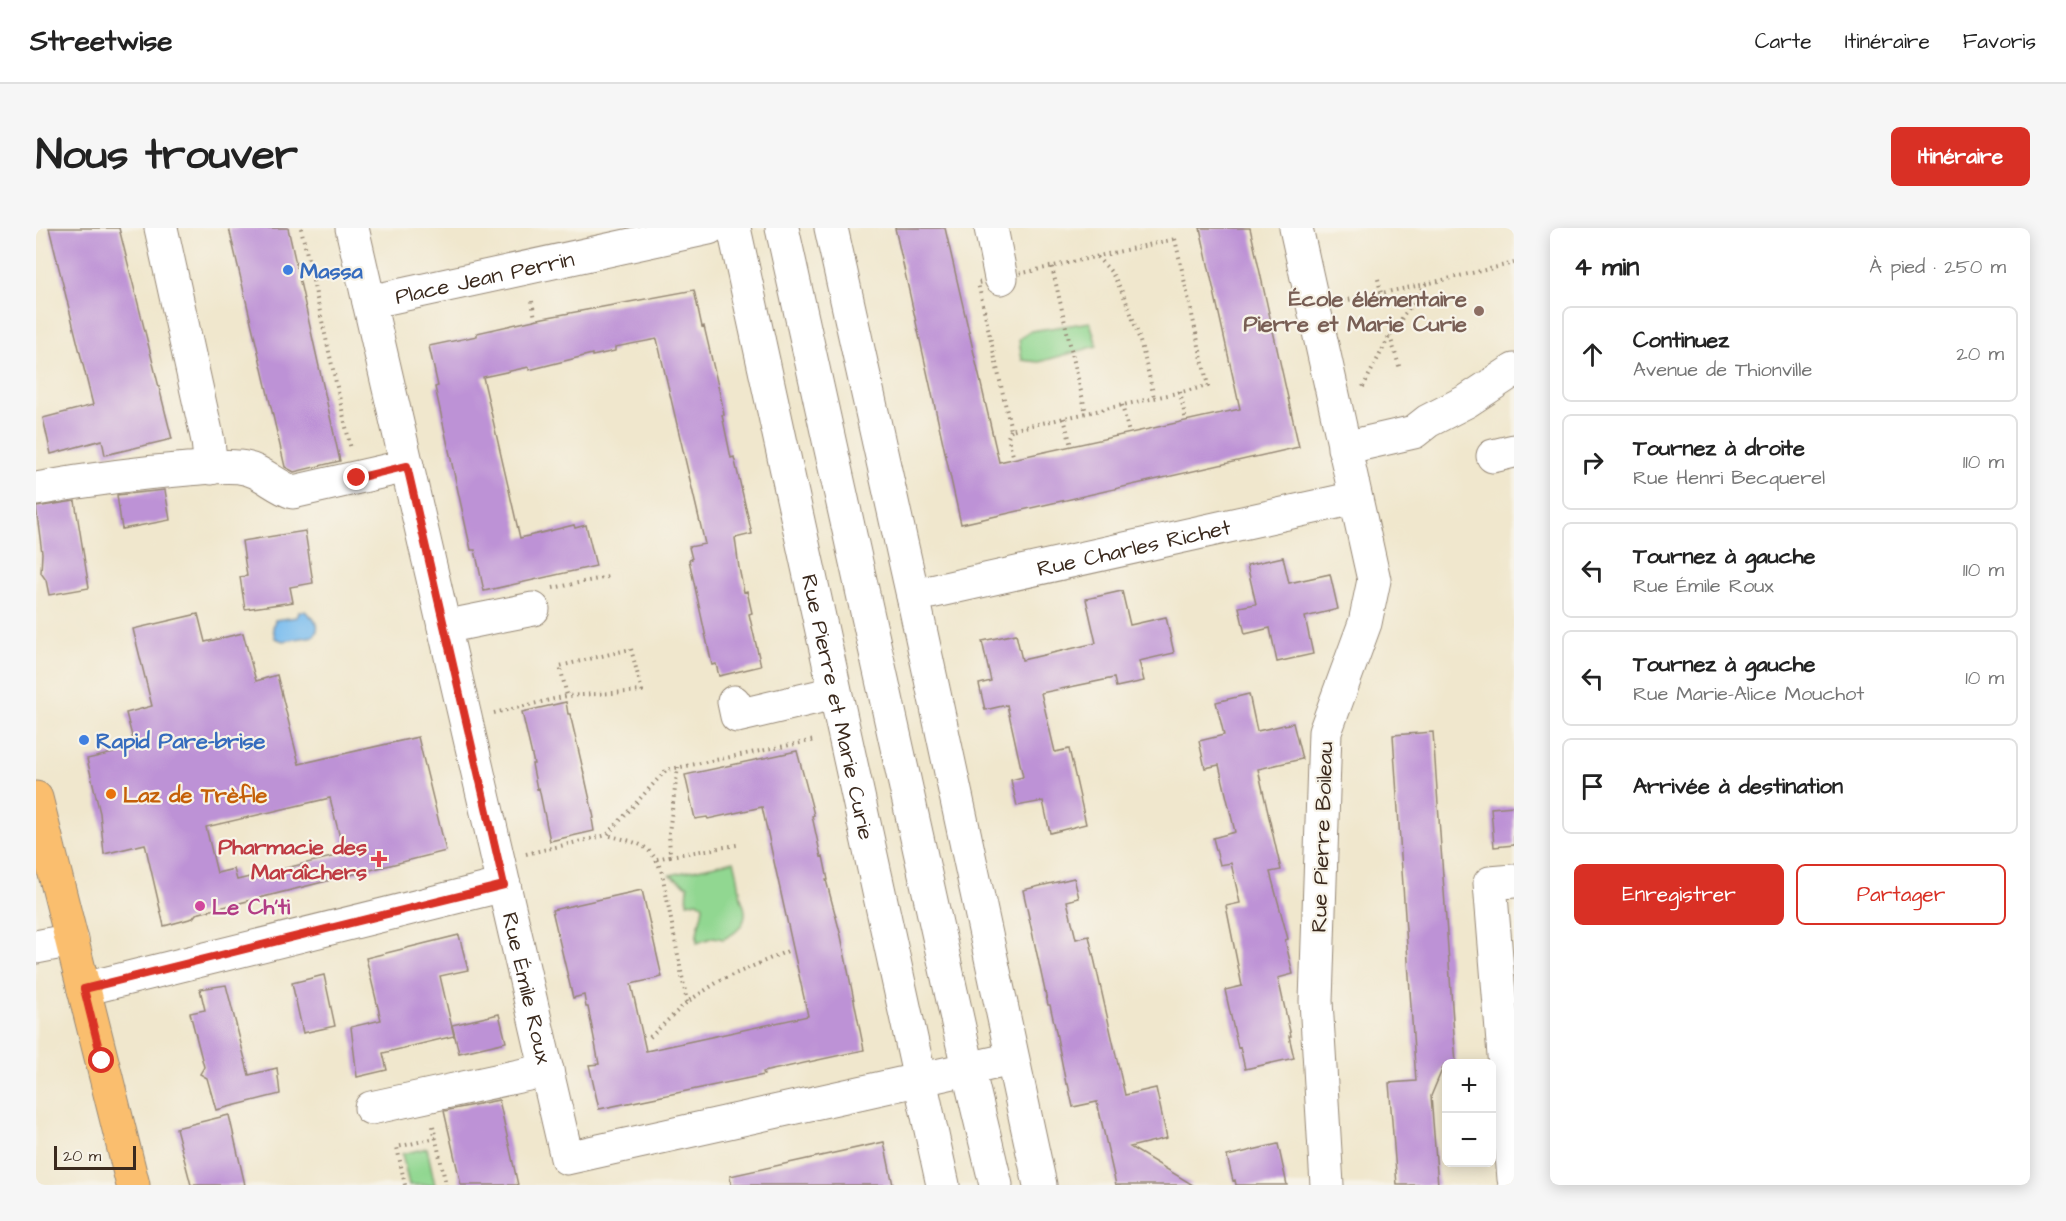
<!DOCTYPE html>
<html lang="fr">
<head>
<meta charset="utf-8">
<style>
  :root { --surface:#fff; --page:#f6f6f6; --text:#222; --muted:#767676; --line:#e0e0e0; --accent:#d93025 }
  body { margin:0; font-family:"Architects Daughter",sans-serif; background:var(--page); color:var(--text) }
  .controls { position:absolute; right:18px; bottom:18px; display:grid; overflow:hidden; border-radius:9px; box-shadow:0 3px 15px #0003 }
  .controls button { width:54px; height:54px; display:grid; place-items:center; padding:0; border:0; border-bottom:2px solid var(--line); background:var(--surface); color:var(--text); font:30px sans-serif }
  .scale { position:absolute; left:18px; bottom:15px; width:82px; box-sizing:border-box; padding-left:6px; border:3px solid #3b2a1e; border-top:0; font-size:16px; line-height:21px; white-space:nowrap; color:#3b2a1e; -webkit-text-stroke:4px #f7f3e8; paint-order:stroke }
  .stop { position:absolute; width:18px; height:18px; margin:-14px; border:4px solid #d93025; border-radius:50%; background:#fff }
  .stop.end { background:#d93025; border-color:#fff; box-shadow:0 2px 6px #0008 }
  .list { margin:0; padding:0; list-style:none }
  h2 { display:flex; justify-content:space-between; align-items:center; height:78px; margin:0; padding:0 24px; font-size:26px }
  h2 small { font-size:20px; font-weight:400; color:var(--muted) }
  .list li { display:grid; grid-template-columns:39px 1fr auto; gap:18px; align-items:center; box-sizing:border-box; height:96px; margin:0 12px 12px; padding:0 12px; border:2px solid var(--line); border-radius:9px }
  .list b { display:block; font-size:22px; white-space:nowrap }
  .list p { margin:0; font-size:20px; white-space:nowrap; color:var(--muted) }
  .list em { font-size:20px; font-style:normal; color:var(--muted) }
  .actions { display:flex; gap:12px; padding:18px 24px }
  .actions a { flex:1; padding:14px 0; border:2px solid var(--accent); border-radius:9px; text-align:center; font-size:21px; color:var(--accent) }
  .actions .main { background:var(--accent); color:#fff }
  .icon { flex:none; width:33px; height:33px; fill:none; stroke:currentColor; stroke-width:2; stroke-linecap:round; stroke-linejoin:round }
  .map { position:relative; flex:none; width:1478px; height:957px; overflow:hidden; border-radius:9px }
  header { display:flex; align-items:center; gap:36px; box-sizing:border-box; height:84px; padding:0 30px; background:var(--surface); border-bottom:2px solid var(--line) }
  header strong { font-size:28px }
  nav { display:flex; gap:33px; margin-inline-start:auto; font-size:21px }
  .intro { display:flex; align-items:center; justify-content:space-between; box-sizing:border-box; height:144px; padding:0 36px }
  h1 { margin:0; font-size:42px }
  .button { padding:15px 27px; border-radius:9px; background:var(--accent); color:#fff; font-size:21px; font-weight:700 }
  main { display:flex; gap:36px; padding:0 36px }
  aside { flex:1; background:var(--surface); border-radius:9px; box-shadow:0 3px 15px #0003 }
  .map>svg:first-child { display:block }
  .park { fill:#91d791; stroke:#668058; stroke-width:1.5 }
  .water { fill:#78bcef; stroke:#5a7386; stroke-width:1.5 }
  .building { fill:#bd92d6; fill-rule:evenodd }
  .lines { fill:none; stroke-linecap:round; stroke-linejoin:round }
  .minor-casing { stroke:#968876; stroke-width:35 }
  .major-casing { stroke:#968876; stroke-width:35 }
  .path { stroke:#968876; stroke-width:4; stroke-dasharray:1.5 4.5; stroke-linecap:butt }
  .minor { stroke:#fff; stroke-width:33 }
  .major { stroke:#fabe6e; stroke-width:33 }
  .route { stroke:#d93025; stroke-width:8 }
  .shop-dot { fill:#3f7fe0; stroke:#f7f3e8; stroke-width:2 }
  .education-dot { fill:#8d6e63; stroke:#f7f3e8; stroke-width:2 }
  .food-dot { fill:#e8710a; stroke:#f7f3e8; stroke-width:2 }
  .health-dot { fill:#e0444e; stroke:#f7f3e8; stroke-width:2 }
  .hotel-dot { fill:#d1479c; stroke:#f7f3e8; stroke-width:2 }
  .labels { text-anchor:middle; stroke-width:4.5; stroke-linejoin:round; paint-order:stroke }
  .shop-label { font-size:22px; font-weight:bold; fill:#366cbe; stroke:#f7f3e8; text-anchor:start }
  .street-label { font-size:22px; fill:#3b2a1e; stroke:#f7f3e8 }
  .education-label { font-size:22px; font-weight:bold; fill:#785e54; stroke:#f7f3e8; text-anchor:end }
  .food-label { font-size:22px; font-weight:bold; fill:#c56008; stroke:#f7f3e8; text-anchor:start }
  .health-label { font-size:22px; font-weight:bold; fill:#be3a42; stroke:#f7f3e8; text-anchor:end }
  .hotel-label { font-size:22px; font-weight:bold; fill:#b23c85; stroke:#f7f3e8; text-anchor:start }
</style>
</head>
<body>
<header>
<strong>Streetwise</strong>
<nav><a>Carte</a><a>Itinéraire</a><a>Favoris</a></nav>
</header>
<div class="intro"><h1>Nous trouver</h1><a class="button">Itinéraire</a></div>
<main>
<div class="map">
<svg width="1478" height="957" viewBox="0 0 1478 957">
  <rect width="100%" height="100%" fill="#f7f3e8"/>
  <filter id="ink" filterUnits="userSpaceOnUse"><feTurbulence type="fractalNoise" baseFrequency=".0167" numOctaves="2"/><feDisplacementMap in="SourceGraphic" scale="12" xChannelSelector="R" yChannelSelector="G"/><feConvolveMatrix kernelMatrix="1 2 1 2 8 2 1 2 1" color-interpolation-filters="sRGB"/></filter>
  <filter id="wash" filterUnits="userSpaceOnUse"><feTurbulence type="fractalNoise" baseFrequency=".008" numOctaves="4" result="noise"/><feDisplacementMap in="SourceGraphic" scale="24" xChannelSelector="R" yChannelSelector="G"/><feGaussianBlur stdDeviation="1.35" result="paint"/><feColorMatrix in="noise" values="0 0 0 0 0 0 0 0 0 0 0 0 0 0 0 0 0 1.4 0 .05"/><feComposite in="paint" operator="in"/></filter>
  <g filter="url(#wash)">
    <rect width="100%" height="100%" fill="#f0e7cd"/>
    <path class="park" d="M 1054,94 L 1061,118 L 1003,134 L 986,132 L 983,111 L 995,103 Z
      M 698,633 C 702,645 703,657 705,670 C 706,674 709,679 709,684 C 710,698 697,707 687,711 L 678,709 L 661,715 C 659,702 666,692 667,678 L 662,673 L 651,675 L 652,658 L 634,647 Z
      M 391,920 L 399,957 L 373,957 L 366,926 Z"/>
    <path class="water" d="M 269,383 C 277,391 287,395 278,408 L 247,413 L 239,410 L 237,400 L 239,392 L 261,389 L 263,384 Z"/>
    <g id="blocks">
      <path class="building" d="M 13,0 L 83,0 L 136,211 L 69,227 L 66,212 L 15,226 L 7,190 L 57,177 Z
        M 193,0 L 252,0 L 304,233 L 258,244 L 249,239 Z
        M 859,0 L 909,0 L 963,234 L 1204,181 L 1164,0 L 1214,0 L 1263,219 L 925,296 Z
        M 658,62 L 666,99 L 668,98 L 686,175 L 688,187 L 686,187 L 695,230 L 698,229 L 716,306 L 699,310 L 703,340 L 708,364 L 711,363 L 716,385 L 713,386 L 725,438 L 683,448 L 680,436 L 676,437 L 653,332 L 656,331 L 653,319 L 669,316 L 621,111 L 579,119 L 579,123 L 556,128 L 556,126 L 493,142 L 493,139 L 447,149 L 484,310 L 538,297 L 539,300 L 550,297 L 560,338 L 448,363 L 439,322 L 435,322 L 399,159 L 402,158 L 393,118 L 441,108 L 441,105 L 507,90 Z
        M 129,262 L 134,292 L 86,301 L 81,267 Z
        M 39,273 L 53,360 L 13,367 L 10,352 L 5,345 L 6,325 L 0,279 Z
        M 269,303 L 277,355 L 254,359 L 257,374 L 209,381 L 204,349 L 211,348 L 206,313 Z
        M 1247,329 L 1253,355 L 1294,346 L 1302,381 L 1269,389 L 1277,426 L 1241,434 L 1234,400 L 1209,406 L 1203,379 L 1220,376 L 1211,337 Z
        M 1086,363 L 1094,397 L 1130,389 L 1138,425 L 1103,433 L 1108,453 L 1080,459 L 1078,450 L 1005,465 L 1019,524 L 1033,521 L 1050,596 L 1014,605 L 1007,573 L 981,578 L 975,552 L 987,549 L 971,477 L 949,482 L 943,456 L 955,453 L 946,413 L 980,406 L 986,432 L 1060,415 L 1050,371 Z
        M 162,386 L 169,414 L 207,405 L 220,453 L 241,447 L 263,536 L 382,509 L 410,623 L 160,686 L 157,690 L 128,698 L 109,616 L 68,626 L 64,585 L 51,531 L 99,520 L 90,485 L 116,478 L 97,401 ZM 294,570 L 308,626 L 201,652 L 198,641 L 181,645 L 170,599 Z
        M 1213,466 L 1221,503 L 1257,495 L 1266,531 L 1222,541 L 1245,642 L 1234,644 L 1252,711 L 1249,712 L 1257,746 L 1242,750 L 1255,808 L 1253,808 L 1258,830 L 1209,841 L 1204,819 L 1202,820 L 1189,762 L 1206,758 L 1190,678 L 1204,675 L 1195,635 L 1184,637 L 1177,610 L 1199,604 L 1183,537 L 1169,540 L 1163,513 L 1188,507 L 1180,474 Z
        M 530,474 L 532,486 L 534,486 L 549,550 L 558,590 L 556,591 L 558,603 L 514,613 L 503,560 L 501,561 L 496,536 L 498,536 L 486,484 Z
        M 1397,504 L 1420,836 L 1408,837 L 1395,868 L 1402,957 L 1361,957 L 1353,855 L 1380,853 L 1357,507 Z
        M 761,523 L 775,575 L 778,587 L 776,588 L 785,629 L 787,628 L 792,652 L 790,652 L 805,708 L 828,822 L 727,844 L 728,847 L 563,881 L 553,837 L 563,836 L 552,779 L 550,779 L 548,767 L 537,770 L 516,682 L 606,662 L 626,749 L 595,756 L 610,823 L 772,788 L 726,579 L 672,591 L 671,589 L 659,591 L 649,547 Z
        M 1478,578 L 1478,617 L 1458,619 L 1455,580 Z
        M 1038,650 L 1043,670 L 1031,673 L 1040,711 L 1053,708 L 1089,867 L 1120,860 L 1131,910 L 1094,919 L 1157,957 L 1080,957 L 1061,874 L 1037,879 L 1032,856 L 1030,856 L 1019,799 L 1014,777 L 1012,777 L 987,662 Z
        M 423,707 L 432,742 L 404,748 L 418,808 L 347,825 L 351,842 L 321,849 L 315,799 L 345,792 L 330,730 Z
        M 288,747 L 299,798 L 267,805 L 256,755 Z
        M 190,757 L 213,847 L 241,840 L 244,866 L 180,882 L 171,850 L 164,846 L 168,839 L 154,785 L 169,782 L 164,761 Z
        M 463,786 L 470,814 L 423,825 L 416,797 Z
        M 463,872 L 482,957 L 425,957 L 408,883 Z
        M 193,887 L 209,957 L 155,957 L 140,900 Z
        M 848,914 L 857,957 L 695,957 L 694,948 Z
        M 1242,916 L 1251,957 L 1200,957 L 1199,952 L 1197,953 L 1191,928 Z"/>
    </g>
  </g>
  <g filter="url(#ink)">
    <use href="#blocks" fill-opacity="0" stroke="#968876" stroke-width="1.5"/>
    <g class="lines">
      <g class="minor-casing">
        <g id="minor">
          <path d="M 125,0 L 172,213 L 175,240"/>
          <path id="s1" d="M 316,0 L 333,74 L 673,0"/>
          <path id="s2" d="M 698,0 L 907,957"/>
          <path d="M 746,0 L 932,840 L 960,957"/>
          <path d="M 795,0 L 877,368 L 1004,957"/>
          <path d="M 955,0 L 965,50"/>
          <path d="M 1260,0 L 1338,352 L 1329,395 L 1289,504 L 1280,773 L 1291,957"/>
          <path id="s3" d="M 333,74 L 531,930 L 976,831"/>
          <path d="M 1308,220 L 1378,204 L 1392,193 L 1431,173 L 1478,142"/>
          <path d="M 1457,228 L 1478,223"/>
          <path d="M 0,261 C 50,252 101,245 152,241 C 169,240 187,237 203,239 C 225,241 238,258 257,264 L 371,238"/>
          <path id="s4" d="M 877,368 L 1319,270"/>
          <path d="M 408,399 L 497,381"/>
          <path d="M 698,474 L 701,488 L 798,465"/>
          <path d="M 1478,653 L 1454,655 L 1478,951"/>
          <path d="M 0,719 L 36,712"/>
          <path d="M 48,761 L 468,657"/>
          <path d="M 335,880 L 511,842"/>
        </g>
      </g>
      <g class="major-casing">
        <path id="major" d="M 0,570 L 97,957"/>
      </g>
      <path class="path" d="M 265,0 L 315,221
        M 1139,11 L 1172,158 L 975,202 L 942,55 Z
        M 1061,29 C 1066,35 1073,40 1077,47 C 1097,80 1110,132 1118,170
        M 1016,39 L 1050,185
        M 1342,51 L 1345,65
        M 496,73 L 500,96
        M 1307,73 L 1390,56 L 1478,35
        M 1354,108 L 1364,141
        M 1327,159 L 1354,107 L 1390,56
        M 1144,164 L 1150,193
        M 1086,177 L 1093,205
        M 1028,190 L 1035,218
        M 975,202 L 972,209 L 978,231
        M 517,360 L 572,349
        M 458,485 L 531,468 L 606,463 L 595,421 L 524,438 L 531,468
        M 490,626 L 571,607
        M 634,628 L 701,617
        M 621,631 L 634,628 L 633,604 L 642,539
        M 651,774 L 626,645 C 615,614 600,615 571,607 L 630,542 L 779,512
        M 614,809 L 651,774 L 685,752 L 754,722
        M 397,898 L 410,957
        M 369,957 L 361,919 L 400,910"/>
      <use href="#minor" class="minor"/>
      <use href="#major" class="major"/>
    </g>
  </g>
  <g class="lines" filter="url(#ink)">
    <path class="route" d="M 66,833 L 48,761 L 468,657 L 371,238 L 321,250"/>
  </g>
  <g class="shop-dot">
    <circle cx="252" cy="42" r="6"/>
    <circle cx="48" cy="512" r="6"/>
  </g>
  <circle class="education-dot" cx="1443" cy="83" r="6"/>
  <circle class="food-dot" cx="75" cy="566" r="6"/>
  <path class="health-dot" d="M340 622h6v6h6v6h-6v6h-6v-6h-6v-6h6z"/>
  <circle class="hotel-dot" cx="164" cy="678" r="6"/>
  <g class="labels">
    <g class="shop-label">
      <text x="264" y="50">Massa</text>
      <text x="60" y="520">Rapid Pare-brise</text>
    </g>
    <g class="street-label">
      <text dy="8" stroke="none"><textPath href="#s1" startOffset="194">Place Jean Perrin</textPath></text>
      <text dy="8" stroke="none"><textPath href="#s4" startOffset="226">Rue Charles Richet</textPath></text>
      <text dy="8" stroke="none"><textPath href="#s2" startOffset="490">Rue Pierre et Marie Curie</textPath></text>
      <text transform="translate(1285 609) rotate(-88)" y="8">Rue Pierre Boileau</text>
      <text dy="8" stroke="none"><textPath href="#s3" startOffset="704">Rue Émile Roux</textPath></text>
    </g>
    <g class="education-label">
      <text x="1431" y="78">École élémentaire<tspan x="1431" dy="25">Pierre et Marie Curie</tspan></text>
    </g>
    <g class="food-label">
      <text x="87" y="574">Laz de Trèfle</text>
    </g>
    <g class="health-label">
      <text x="331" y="626">Pharmacie des<tspan x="331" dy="25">Maraîchers</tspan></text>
    </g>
    <g class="hotel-label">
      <text x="176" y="686">Le Ch'ti</text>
    </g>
  </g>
</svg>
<div class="controls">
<button>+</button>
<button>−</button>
</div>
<div class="scale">20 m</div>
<div class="stop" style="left:66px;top:833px"></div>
<div class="stop end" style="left:321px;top:250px"></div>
</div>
<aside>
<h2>4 min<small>À pied · 250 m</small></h2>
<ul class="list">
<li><svg class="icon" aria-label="ahead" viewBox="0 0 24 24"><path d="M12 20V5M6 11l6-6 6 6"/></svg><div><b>Continuez</b><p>Avenue de Thionville</p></div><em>20 m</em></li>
<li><svg class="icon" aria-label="right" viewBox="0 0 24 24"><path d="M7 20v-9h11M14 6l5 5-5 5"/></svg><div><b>Tournez à droite</b><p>Rue Henri Becquerel</p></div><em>110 m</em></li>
<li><svg class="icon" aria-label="left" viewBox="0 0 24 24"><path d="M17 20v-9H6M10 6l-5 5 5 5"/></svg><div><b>Tournez à gauche</b><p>Rue Émile Roux</p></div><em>110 m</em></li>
<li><svg class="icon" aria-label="left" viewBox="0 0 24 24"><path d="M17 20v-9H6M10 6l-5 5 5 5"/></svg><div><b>Tournez à gauche</b><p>Rue Marie-Alice Mouchot</p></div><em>10 m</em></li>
<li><svg class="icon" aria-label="arrive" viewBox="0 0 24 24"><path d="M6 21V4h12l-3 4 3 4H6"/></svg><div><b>Arrivée à destination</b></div></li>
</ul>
<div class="actions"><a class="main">Enregistrer</a><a>Partager</a></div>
</aside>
</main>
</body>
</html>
